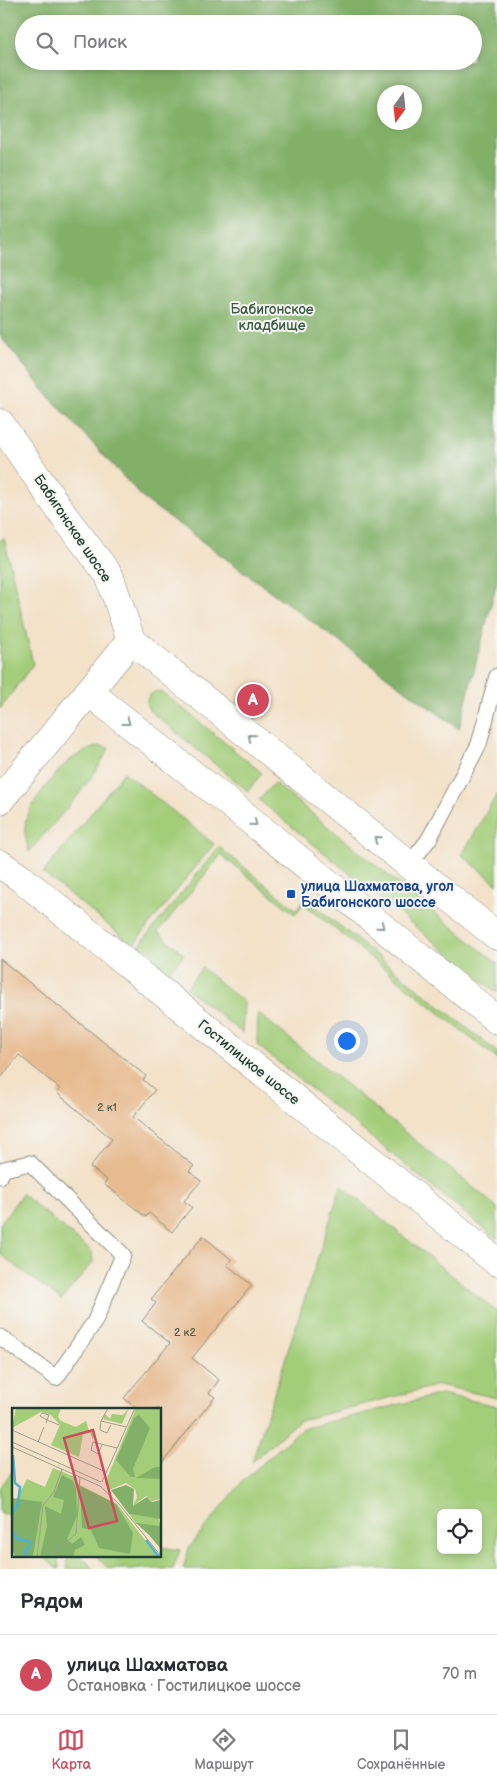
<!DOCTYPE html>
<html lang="ru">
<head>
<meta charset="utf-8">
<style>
  :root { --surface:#fff; --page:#f7f7f7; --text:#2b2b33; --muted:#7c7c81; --line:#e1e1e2; --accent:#d1495b }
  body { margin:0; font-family:"Balsamiq Sans",sans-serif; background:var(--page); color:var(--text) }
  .controls { position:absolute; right:15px; bottom:15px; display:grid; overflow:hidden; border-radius:8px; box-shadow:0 2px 8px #0003 }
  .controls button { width:45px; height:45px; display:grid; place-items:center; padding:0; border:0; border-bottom:1px solid var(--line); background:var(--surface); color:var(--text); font:25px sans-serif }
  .compass { position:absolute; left:377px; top:85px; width:45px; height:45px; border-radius:50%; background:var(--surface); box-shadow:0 2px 8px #0003; rotate:195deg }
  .you { position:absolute; left:346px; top:1040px; width:18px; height:18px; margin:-12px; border:4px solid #fff; border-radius:50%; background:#1a73e8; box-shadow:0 0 0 8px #1a73e833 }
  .badge { display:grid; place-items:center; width:32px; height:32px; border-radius:50%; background:var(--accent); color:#fff; font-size:16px; font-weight:700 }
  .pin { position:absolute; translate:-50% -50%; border:2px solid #fff; box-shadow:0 1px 5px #0006 }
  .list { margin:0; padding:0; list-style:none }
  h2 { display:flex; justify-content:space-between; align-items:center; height:65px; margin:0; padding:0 20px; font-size:21px }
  h2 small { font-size:16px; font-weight:400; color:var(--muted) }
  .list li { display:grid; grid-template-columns:32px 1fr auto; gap:15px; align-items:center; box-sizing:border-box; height:80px; padding:0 20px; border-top:1px solid var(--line) }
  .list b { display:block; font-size:19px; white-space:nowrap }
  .list p { margin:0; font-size:16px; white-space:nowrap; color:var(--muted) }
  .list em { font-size:16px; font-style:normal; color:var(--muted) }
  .icon { flex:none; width:28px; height:28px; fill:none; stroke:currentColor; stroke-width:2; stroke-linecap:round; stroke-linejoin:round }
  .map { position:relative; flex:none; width:497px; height:1569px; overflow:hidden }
  .search { position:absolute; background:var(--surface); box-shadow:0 2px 8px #0003; left:15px; right:15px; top:15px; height:55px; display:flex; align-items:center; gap:12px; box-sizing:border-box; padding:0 18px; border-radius:28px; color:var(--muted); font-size:19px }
  .sheet { height:145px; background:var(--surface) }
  nav { display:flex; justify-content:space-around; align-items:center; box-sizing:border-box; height:70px; border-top:1px solid var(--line); background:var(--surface); font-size:14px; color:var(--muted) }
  nav a { display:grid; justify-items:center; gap:2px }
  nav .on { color:var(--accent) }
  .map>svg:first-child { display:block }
  .green { fill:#a3cd79; stroke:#618556; fill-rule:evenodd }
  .forest { fill:#82b069; stroke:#50764e; fill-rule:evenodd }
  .building { fill:#e7ba8f }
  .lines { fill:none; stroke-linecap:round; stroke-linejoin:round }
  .service-casing { stroke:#898f7e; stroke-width:17 }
  .minor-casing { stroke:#898f7e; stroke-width:29 }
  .tertiary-casing { stroke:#898f7e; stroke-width:29 }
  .service { stroke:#fff; stroke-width:15 }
  .minor { stroke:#fff; stroke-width:28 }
  .tertiary { stroke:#fff; stroke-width:28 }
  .oneway { stroke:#8f9e9a }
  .transit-dot { fill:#1a4fb4; stroke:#f6f6f2; stroke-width:2 }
  .labels { text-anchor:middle; stroke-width:4; stroke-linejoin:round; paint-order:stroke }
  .number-label { font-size:11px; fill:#515c4b }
  .park-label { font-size:14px; fill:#395a42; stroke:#f6f6f2 }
  .street-label { font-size:14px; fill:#1f3d34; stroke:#f6f6f2 }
  .transit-label { font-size:14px; font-weight:bold; fill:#164399; stroke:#f6f6f2; text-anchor:start }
  .inset-river { fill:none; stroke:#51b1d0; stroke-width:2.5 }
  .inset-road { fill:none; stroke:#9e9f8d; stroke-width:1 }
  .view { fill:#d1495b; fill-opacity:0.15; stroke:#d1495b; stroke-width:2.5 }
  .inset-edge { fill:none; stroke:#1f3d34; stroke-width:2.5 }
</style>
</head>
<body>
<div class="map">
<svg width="497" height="1569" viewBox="0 0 497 1569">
  <rect width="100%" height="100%" fill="#f6f6f2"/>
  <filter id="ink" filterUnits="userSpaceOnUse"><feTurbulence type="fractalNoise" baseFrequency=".02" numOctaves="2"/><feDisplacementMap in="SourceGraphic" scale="10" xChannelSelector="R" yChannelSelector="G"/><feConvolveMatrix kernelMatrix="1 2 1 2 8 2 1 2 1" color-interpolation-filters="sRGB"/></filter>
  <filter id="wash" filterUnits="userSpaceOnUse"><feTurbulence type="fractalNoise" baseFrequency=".0096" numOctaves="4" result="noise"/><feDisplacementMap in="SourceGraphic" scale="20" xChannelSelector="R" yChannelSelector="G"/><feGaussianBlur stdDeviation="1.12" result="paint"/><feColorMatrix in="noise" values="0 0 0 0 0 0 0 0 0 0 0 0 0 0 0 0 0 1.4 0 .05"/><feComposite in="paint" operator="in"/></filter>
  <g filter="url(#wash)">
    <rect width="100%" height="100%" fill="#f3e1c8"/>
    <path class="green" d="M 4,538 L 33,664 L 0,709 L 0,540 Z
      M 158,691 L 165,694 L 262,773 L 248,791 L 150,711 C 143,702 147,694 158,691 Z
      M 99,746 L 109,748 C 90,786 57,819 29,852 C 27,843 24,834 25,825 C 27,807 54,774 68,762 C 76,755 89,749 99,746 Z
      M 124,772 L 214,844 L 133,945 L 43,873 Z
      M 274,783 L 497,963 L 497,993 L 259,800 Z
      M 497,794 L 497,884 L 462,855 Z
      M 219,847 L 296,909 L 305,898 L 497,1052 L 497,1059 L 304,904 L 295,914 L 221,855 L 158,932 L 184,954 L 168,973 L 137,948 Z
      M 202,968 L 244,1002 L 242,1033 L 186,988 Z
      M 258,1013 L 497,1207 L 497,1239 L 257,1045 Z
      M 341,1186 L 497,1312 L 497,1398 L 439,1385 L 298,1421 L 252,1462 Z
      M 22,1194 L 92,1252 L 93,1262 L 61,1300 L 0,1254 L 0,1224 Z
      M 441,1394 L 497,1406 L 497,1569 L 183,1569 L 189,1548 L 243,1481 L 301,1429 ZM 441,1513 L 478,1513 L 478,1550 L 441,1550 Z
      M 14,1469 L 14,1515 L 0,1513 L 0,1488 Z
      M 160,1547 L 180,1550 L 173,1569 L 109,1569 L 95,1555 L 160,1555 Z
      M 42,1555 L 58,1555 L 59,1569 L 57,1569 Z
      M 67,1555 L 80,1555 L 94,1569 L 67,1569 Z"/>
    <path class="forest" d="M 0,0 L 497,0 L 497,582 L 459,729 L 144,499 L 44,391 L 0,336 ZM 24,24 L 473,24 L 473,61 L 24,61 ZM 384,92 L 414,92 L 414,122 L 384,122 Z"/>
    <g id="blocks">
      <path class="building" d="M 0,959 L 146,1076 L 143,1080 L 155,1090 L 133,1117 L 194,1166 L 189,1171 L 201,1181 L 184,1201 L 192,1207 L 172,1232 L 149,1213 L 146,1217 L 104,1184 L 107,1180 L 90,1167 L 112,1139 L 57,1093 L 60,1089 L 19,1055 L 0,1079 Z
        M 203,1236 L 232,1260 L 227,1265 L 252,1285 L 192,1358 L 219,1380 L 209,1393 L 215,1397 L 160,1465 L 160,1409 L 137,1409 L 124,1398 L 170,1343 L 142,1321 L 156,1303 L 151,1299 Z"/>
    </g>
  </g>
  <g filter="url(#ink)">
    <use href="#blocks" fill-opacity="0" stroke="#898f7e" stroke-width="1"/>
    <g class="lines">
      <g class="service-casing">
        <path id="service" d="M 409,865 L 429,839 L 479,744 L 497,676
          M 0,1176 L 4,1169 L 30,1163 L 123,1255 L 95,1321 L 56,1378 L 0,1337"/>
      </g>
      <g class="minor-casing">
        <path id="minor" d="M 0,864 L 22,879 L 497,1262"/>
      </g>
      <g class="tertiary-casing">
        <path id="tertiary" d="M 0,423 L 64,516 L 109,575 L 131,640
          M 131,640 L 497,936
          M 89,692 L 239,811 L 497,1020
          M 0,800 L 131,640"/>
      </g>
      <use href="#service" class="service"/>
      <use href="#minor" class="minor"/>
      <use href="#tertiary" class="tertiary"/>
    </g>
    <defs><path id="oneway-chevron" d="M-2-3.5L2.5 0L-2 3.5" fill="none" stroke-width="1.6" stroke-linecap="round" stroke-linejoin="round" transform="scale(1.25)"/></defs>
    <g class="oneway">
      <use href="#oneway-chevron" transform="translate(127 722) rotate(38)"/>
      <use href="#oneway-chevron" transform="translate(251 737) rotate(-141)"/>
      <use href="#oneway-chevron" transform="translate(254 823) rotate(39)"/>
      <use href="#oneway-chevron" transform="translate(377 839) rotate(-141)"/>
      <use href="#oneway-chevron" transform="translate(381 926) rotate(39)"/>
    </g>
  </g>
  <rect class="transit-dot" x="286" y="889" width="10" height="10" rx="2.5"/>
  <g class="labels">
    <g class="number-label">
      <text x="107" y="1111">2 к1</text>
      <text x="185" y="1336">2 к2</text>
    </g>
    <g class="park-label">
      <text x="272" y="314">Бабигонское<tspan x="272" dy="16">кладбище</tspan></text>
    </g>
    <g class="street-label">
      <text transform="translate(73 528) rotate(56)" y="5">Бабигонское шоссе</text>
      <text transform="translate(249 1062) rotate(39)" y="5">Гостилицкое шоссе</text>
    </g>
    <g class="transit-label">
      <text x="301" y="891">улица Шахматова, угол<tspan x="301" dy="16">Бабигонского шоссе</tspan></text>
    </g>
  </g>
  <g transform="translate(12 1408)">
    <rect width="149" height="149" fill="#f3e1c8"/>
    <path d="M 4,0 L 49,0 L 46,9 L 49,13 L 64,19 L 74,13 L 77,23 L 83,25 L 81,31 L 78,25 L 71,26 L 67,49 L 39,37 L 48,17 L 39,7 L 29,4 L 0,20 ZM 117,0 L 110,16 L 91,11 L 93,6 L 98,11 L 100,6 L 111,7 ZM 124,0 L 149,0 L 149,91 L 140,93 L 134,88 L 121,98 L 125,89 L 123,81 L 114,75 L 97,82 L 93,75 ZM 41,60 L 65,70 L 64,75 L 105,96 L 146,149 L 21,149 L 22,143 L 0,99 L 15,71 L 33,79 ZM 117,106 L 146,110 L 149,118 L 124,116 Z" fill="#a3cd79"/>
    <path d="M 127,7 L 138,20 L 121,61 L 123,69 L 119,69 L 104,52 L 122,10 ZM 143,59 L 149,59 L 149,71 L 124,70 ZM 50,67 L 61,73 L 64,80 L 65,108 L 55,131 L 60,136 L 69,129 L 73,137 L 63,142 L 61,149 L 28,149 L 35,118 L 33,98 L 49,106 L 52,92 L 41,89 ZM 114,77 L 122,81 L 121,98 L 135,89 L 140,94 L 149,92 L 149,111 L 117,106 L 99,82 ZM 68,78 L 104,96 L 121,125 L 118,146 L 87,140 L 79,122 L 70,120 ZM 0,90 L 30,94 L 21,149 L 3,149 L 0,141 ZM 124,115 L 149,118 L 149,141 L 137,127 Z" fill="#82b069"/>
    <path class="inset-river" d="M 0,106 L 6,96 L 8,79 L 3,75 L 1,47M 0,122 L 5,131 L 17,133 L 19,137 L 13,143 L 15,149M 134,132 L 147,149"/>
    <path class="inset-road" d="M 96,0 L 89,13 L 114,19M 30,5 L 37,7 L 35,12 L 28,8 ZM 89,13 L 88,22 L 95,25 L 99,17M 34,15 L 35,12 L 47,17M 0,22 L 94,64M 0,34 L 89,74M 26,34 L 32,19M 90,37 L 86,46 L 79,42 L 81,34 L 105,40M 0,39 L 88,78 L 107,96 L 149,148M 90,74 L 123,0M 25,149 L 31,97 L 42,84 L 50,61M 37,149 L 64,126 L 68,69"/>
    <path class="view" d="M 81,22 L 105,113 L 77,120 L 52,30 Z"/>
    <rect width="149" height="149" class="inset-edge"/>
  </g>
</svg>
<div class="controls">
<button><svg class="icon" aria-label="locate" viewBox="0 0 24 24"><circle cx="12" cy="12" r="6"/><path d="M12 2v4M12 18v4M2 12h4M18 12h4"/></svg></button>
</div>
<svg class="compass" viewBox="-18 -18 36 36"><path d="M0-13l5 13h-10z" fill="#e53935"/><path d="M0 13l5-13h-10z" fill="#7c7c81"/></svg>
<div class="you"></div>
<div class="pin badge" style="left:253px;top:700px">A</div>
<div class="search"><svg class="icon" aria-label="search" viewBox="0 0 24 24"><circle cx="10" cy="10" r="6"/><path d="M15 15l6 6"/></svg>Поиск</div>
</div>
<section class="sheet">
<h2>Рядом<small></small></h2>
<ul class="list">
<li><span class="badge">A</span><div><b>улица Шахматова</b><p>Остановка · Гостилицкое шоссе</p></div><em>70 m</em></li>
</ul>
</section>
<nav>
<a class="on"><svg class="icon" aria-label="map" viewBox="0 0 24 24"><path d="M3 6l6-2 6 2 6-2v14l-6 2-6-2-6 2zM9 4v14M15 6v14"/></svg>Карта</a>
<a><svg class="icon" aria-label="directions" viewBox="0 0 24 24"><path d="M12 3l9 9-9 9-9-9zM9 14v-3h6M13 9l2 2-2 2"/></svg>Маршрут</a>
<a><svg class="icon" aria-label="saved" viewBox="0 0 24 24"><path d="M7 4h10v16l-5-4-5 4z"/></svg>Сохранённые</a>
</nav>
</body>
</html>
